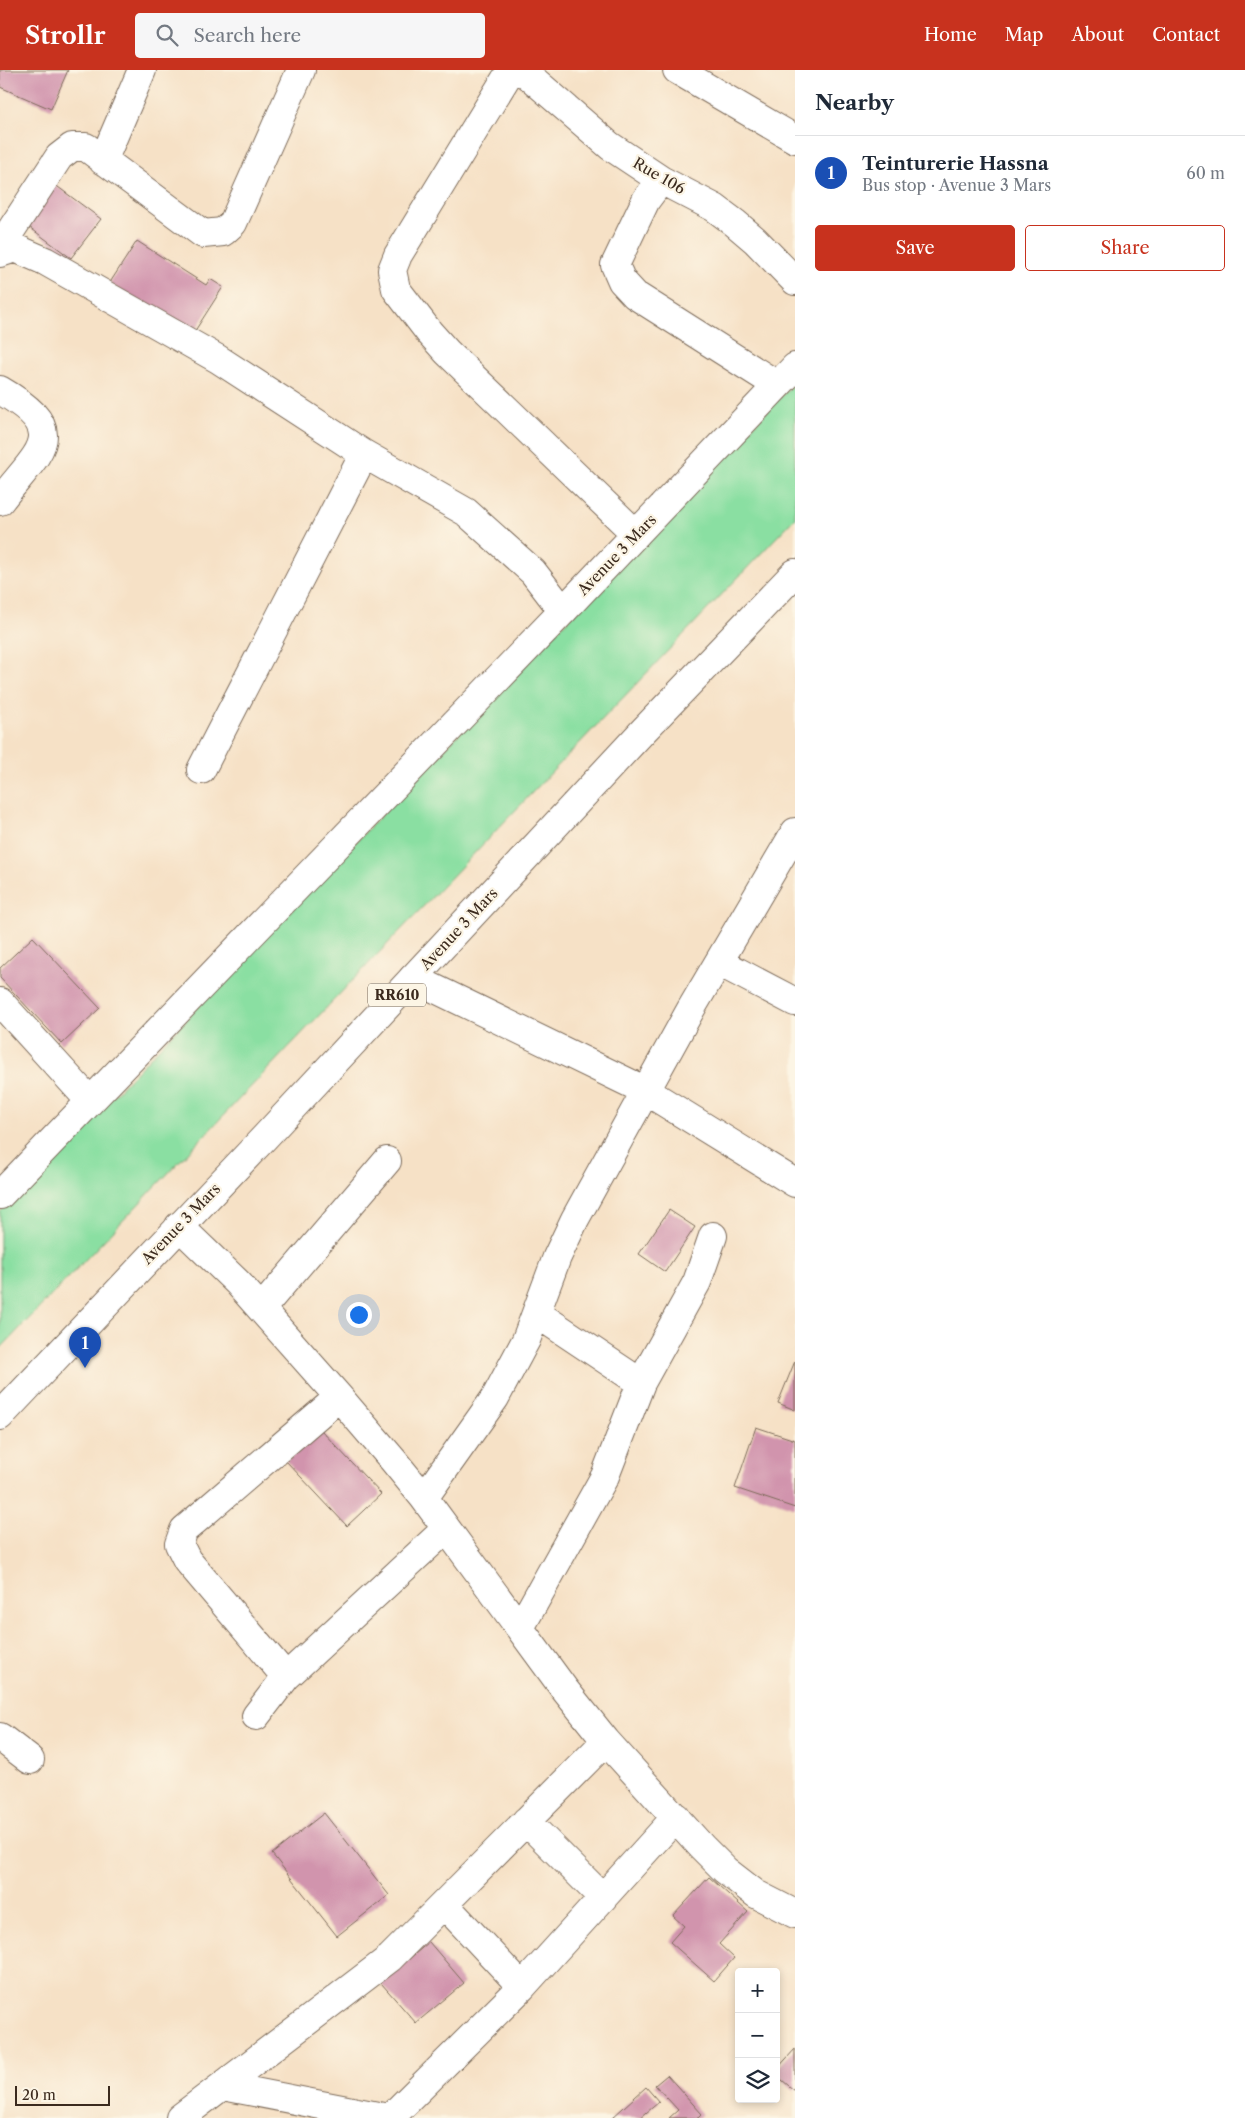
<!DOCTYPE html>
<html lang="en">
<head>
<meta charset="utf-8">
<style>
  :root { --surface:#fff; --page:#f6f6f7; --text:#1f2937; --muted:#747a83; --line:#e0e1e3; --accent:#c8321e }
  body { margin:0; font-family:"Libre Caslon Text",serif; background:var(--page); color:var(--text) }
  .controls { position:absolute; right:15px; bottom:15px; display:grid; overflow:hidden; border-radius:5px; box-shadow:0 2px 8px #0003 }
  .controls button { width:45px; height:45px; display:grid; place-items:center; padding:0; border:0; border-bottom:1px solid var(--line); background:var(--surface); color:var(--text); font:25px sans-serif }
  .scale { position:absolute; left:15px; bottom:12px; width:95px; box-sizing:border-box; padding-left:5px; border:2px solid #3b2a1e; border-top:0; font-size:14px; line-height:18px; white-space:nowrap; color:#3b2a1e; -webkit-text-stroke:4px #fcf5e5; paint-order:stroke }
  .you { position:absolute; left:358px; top:1244px; width:18px; height:18px; margin:-12px; border:4px solid #fff; border-radius:50%; background:#1a73e8; box-shadow:0 0 0 8px #1a73e833 }
  .badge { display:grid; place-items:center; width:32px; height:32px; border-radius:50%; background:var(--accent); color:#fff; font-size:16px; font-weight:700 }
  .pin { position:absolute; translate:-50% -41px; filter:drop-shadow(0 1px 2px #0008) }
  .pin::after { content:''; position:absolute; top:26px; width:18px; height:15px; background:inherit; clip-path:polygon(0 0,100% 0,50% 100%) }
  .list { margin:0; padding:0; list-style:none }
  h2 { display:flex; justify-content:space-between; align-items:center; height:65px; margin:0; padding:0 20px; font-size:21px }
  h2 small { font-size:16px; font-weight:400; color:var(--muted) }
  .list li { display:grid; grid-template-columns:32px 1fr auto; gap:15px; align-items:center; box-sizing:border-box; height:75px; padding:0 20px; border-top:1px solid var(--line) }
  .list b { display:block; font-size:19px; white-space:nowrap }
  .list p { margin:0; font-size:16px; white-space:nowrap; color:var(--muted) }
  .list em { font-size:16px; font-style:normal; color:var(--muted) }
  .actions { display:flex; gap:10px; padding:15px 20px }
  .actions a { flex:1; padding:11px 0; border:1px solid var(--accent); border-radius:5px; text-align:center; font-size:18px; color:var(--accent) }
  .actions .main { background:var(--accent); color:#fff }
  .icon { flex:none; width:28px; height:28px; fill:none; stroke:currentColor; stroke-width:2; stroke-linecap:round; stroke-linejoin:round }
  .map { position:relative; flex:none; width:795px; height:2048px; overflow:hidden }
  header { display:flex; align-items:center; gap:30px; box-sizing:border-box; height:70px; padding:0 25px; background:var(--accent); color:#fff }
  header strong { font-size:24px }
  nav { display:flex; gap:28px; margin-inline-start:auto; font-size:18px }
  .search { width:350px; height:45px; background:var(--page); display:flex; align-items:center; gap:12px; box-sizing:border-box; padding:0 18px; border-radius:5px; color:var(--muted); font-size:19px }
  main { display:flex }
  aside { flex:1; background:var(--surface) }
  .map>svg:first-child { display:block }
  .green { fill:#8adfa2; stroke:#628460 }
  .building { fill:#d194ad }
  .lines { fill:none; stroke-linecap:round; stroke-linejoin:round }
  .minor-casing { stroke:#7c6a59; stroke-width:30 }
  .major-casing { stroke:#7c6a59; stroke-width:30 }
  .minor { stroke:#fff; stroke-width:28 }
  .major { stroke:#fff; stroke-width:28 }
  .labels { text-anchor:middle; stroke-width:4.5; stroke-linejoin:round; paint-order:stroke }
  .shield { fill:#fcf5e5; stroke:#75675a; stroke-width:1 }
  .shield-label { font-size:14px; font-weight:bold; fill:#3b2a1e }
  .street-label { font-size:15px; fill:#3b2a1e; stroke:#fcf5e5 }
</style>
</head>
<body>
<header>
<strong>Strollr</strong>
<div class="search"><svg class="icon" aria-label="search" viewBox="0 0 24 24"><circle cx="10" cy="10" r="6"/><path d="M15 15l6 6"/></svg>Search here</div>
<nav><a>Home</a><a>Map</a><a>About</a><a>Contact</a></nav>
</header>
<main>
<div class="map">
<svg width="795" height="2048" viewBox="0 0 795 2048">
  <rect width="100%" height="100%" fill="#fcf5e5"/>
  <filter id="ink" filterUnits="userSpaceOnUse"><feTurbulence type="fractalNoise" baseFrequency=".02" numOctaves="2"/><feDisplacementMap in="SourceGraphic" scale="10" xChannelSelector="R" yChannelSelector="G"/><feConvolveMatrix kernelMatrix="1 2 1 2 8 2 1 2 1" color-interpolation-filters="sRGB"/></filter>
  <filter id="wash" filterUnits="userSpaceOnUse"><feTurbulence type="fractalNoise" baseFrequency=".0096" numOctaves="4" result="noise"/><feDisplacementMap in="SourceGraphic" scale="20" xChannelSelector="R" yChannelSelector="G"/><feGaussianBlur stdDeviation="1.12" result="paint"/><feColorMatrix in="noise" values="0 0 0 0 0 0 0 0 0 0 0 0 0 0 0 0 0 1.4 0 .05"/><feComposite in="paint" operator="in"/></filter>
  <g filter="url(#wash)">
    <rect width="100%" height="100%" fill="#f6e1c6"/>
    <path class="green" d="M 795,312 L 795,448 L 0,1279 L 0,1142 L 140,998 Z"/>
    <g id="blocks">
      <path class="building" d="M 0,0 L 68,0 L 51,39 L 0,17 Z
        M 54,114 L 101,149 L 71,188 L 25,154 Z
        M 137,171 L 206,215 L 210,209 L 223,217 L 191,267 L 109,214 Z
        M 33,867 L 100,938 L 62,974 L 0,908 L 0,898 Z
        M 669,1140 L 695,1157 L 665,1202 L 639,1184 Z
        M 795,1291 L 795,1340 L 778,1333 Z
        M 756,1357 L 795,1370 L 795,1438 L 735,1418 Z
        M 320,1359 L 381,1424 L 347,1456 L 286,1391 Z
        M 324,1743 L 389,1825 L 337,1866 L 272,1784 Z
        M 709,1807 L 748,1842 L 719,1874 L 734,1888 L 714,1911 L 670,1872 L 684,1856 L 673,1846 Z
        M 429,1872 L 464,1913 L 416,1953 L 381,1913 Z
        M 795,1979 L 795,2021 L 776,2005 L 776,2000 Z
        M 667,2005 L 702,2044 L 698,2048 L 669,2048 L 678,2040 L 655,2015 Z
        M 646,2017 L 659,2032 L 640,2048 L 612,2048 Z"/>
    </g>
  </g>
  <g filter="url(#ink)">
    <use href="#blocks" fill-opacity="0" stroke="#7c6a59" stroke-width="1"/>
    <g class="lines">
      <g class="minor-casing">
        <path id="minor" d="M 511,0 L 398,185 L 392,200 L 396,219 L 429,262 L 447,282 L 636,464
          M 522,0 L 610,76 L 661,110 L 715,138 L 735,153 L 755,170 L 795,211
          M 677,0 L 795,69
          M 103,91 L 142,0
          M 661,110 L 646,130 L 615,195 L 622,211 L 635,225 L 777,315
          M 0,177 L 59,87 L 72,77 L 86,77 L 203,164 L 223,162 L 233,153 L 301,0
          M 0,183 L 15,178 L 45,191 L 218,289 L 364,384 L 466,442 L 533,502 L 563,541
          M 0,320 C 74,363 38,381 0,431
          M 201,700 L 364,384
          M 719,892 L 795,932
          M 413,908 L 646,1021 L 795,1113
          M 0,932 L 90,1031
          M 179,1156 L 238,1213 L 339,1327 L 393,1390 L 424,1428 L 565,1620 L 606,1671 L 702,1777 L 725,1800 L 756,1824 L 795,1844
          M 261,1239 L 387,1091
          M 536,1243 L 641,1313
          M 424,1428 L 495,1328 L 526,1270 L 557,1187 L 575,1149 L 691,939 L 795,762
          M 520,1558 L 605,1406 L 641,1313 L 697,1212 L 713,1166
          M 286,1607 L 187,1490 L 179,1474 L 184,1460 L 339,1327
          M 256,1646 L 286,1607 L 446,1459
          M 0,1667 L 30,1690
          M 526,1751 L 603,1828
          M 444,1834 L 522,1917
          M 223,2016 L 388,2048
          M 180,2048 L 390,1888 L 606,1671
          M 390,2048 L 522,1917 L 676,1747"/>
      </g>
      <g class="major-casing">
        <path id="major" d="M 0,1125 L 563,541 L 795,297
          M 0,1346 L 264,1068 L 644,660 L 795,503"/>
      </g>
      <use href="#minor" class="minor"/>
      <use href="#major" class="major"/>
    </g>
  </g>
  <g class="labels">
    <rect class="shield" x="368" y="913.5" width="58" height="23" rx="4"/>
    <g class="shield-label">
      <text x="397" y="930">RR610</text>
    </g>
    <g class="street-label">
      <text transform="translate(659 106) rotate(30)" y="5">Rue 106</text>
      <text transform="translate(617 485) rotate(-46)" y="5">Avenue 3 Mars</text>
      <text transform="translate(459 859) rotate(-47)" y="5">Avenue 3 Mars</text>
      <text transform="translate(181 1154) rotate(-46)" y="5">Avenue 3 Mars</text>
    </g>
  </g>
</svg>
<div class="controls">
<button>+</button>
<button>−</button>
<button><svg class="icon" aria-label="layers" viewBox="0 0 24 24"><path d="M12 4l9 5-9 5-9-5zM3 14l9 5 9-5"/></svg></button>
</div>
<div class="scale">20 m</div>
<div class="you"></div>
<div class="pin badge" style="left:85px;top:1298px;background:#1a4fb4">1</div>
</div>
<aside>
<h2>Nearby<small></small></h2>
<ul class="list">
<li><span class="badge" style="background:#1a4fb4">1</span><div><b>Teinturerie Hassna</b><p>Bus stop · Avenue 3 Mars</p></div><em>60 m</em></li>
</ul>
<div class="actions"><a class="main">Save</a><a>Share</a></div>
</aside>
</main>
</body>
</html>
